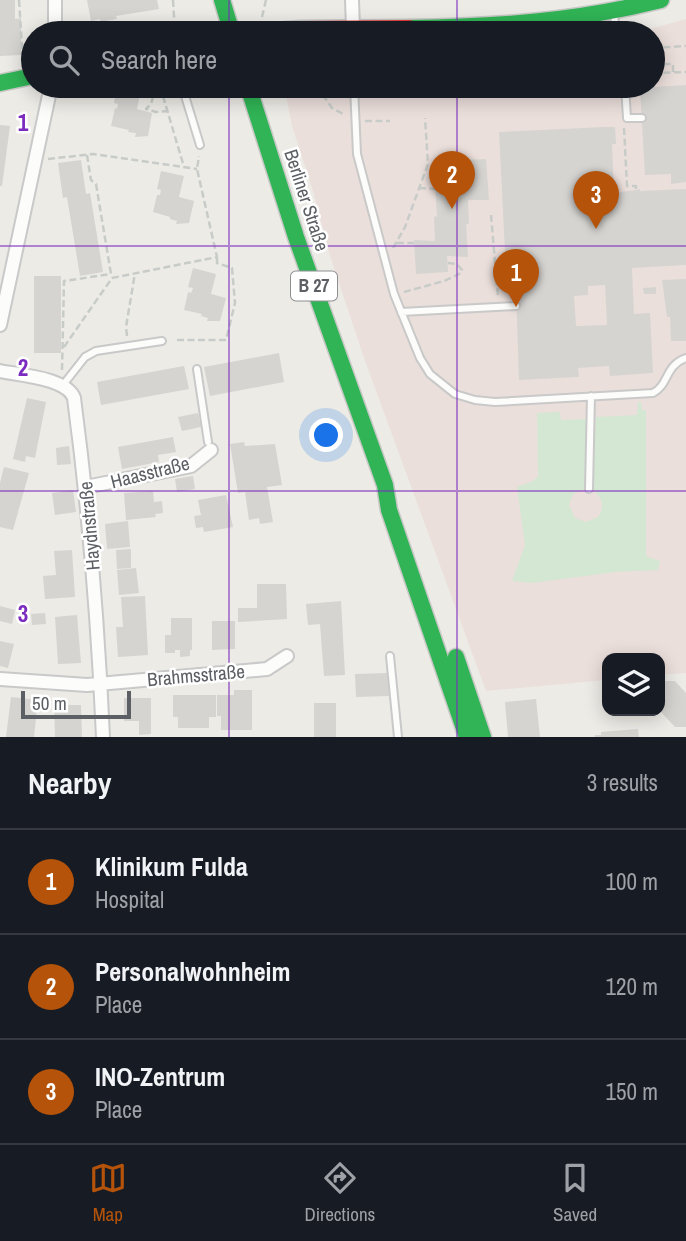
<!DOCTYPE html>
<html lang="en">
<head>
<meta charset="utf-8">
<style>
  :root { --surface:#171b24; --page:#242831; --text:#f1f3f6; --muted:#9ea1a6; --line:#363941; --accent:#b45309 }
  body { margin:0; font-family:"Archivo Narrow",sans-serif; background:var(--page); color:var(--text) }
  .controls { position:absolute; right:21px; bottom:21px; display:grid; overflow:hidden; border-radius:14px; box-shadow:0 4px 18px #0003 }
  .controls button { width:63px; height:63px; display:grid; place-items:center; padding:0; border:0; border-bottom:2px solid var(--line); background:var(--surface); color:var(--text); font:35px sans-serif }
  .scale { position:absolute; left:21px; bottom:18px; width:110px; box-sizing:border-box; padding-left:7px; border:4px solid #5c5f64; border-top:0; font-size:19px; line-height:24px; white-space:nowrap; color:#5c5f64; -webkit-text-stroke:5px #fff; paint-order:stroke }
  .you { position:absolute; left:327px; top:436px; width:24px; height:24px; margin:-18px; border:5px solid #fff; border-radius:50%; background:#1a73e8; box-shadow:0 0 0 10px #1a73e833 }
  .badge { display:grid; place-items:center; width:46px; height:46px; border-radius:50%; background:var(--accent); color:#fff; font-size:23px; font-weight:700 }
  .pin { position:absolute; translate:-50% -58px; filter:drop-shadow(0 2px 4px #0008) }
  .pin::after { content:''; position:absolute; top:37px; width:24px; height:21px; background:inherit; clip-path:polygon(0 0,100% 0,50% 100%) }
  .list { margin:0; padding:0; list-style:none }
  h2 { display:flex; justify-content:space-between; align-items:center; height:91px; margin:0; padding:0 28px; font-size:30px }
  h2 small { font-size:23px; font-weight:400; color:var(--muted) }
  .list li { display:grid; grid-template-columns:46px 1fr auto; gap:21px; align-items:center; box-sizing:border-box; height:105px; padding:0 28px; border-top:2px solid var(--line) }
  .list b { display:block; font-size:26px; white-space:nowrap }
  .list p { margin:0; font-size:23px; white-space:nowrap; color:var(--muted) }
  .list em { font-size:23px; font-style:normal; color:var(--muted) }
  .icon { flex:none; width:38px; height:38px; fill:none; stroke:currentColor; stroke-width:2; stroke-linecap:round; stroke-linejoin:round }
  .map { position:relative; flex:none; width:686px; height:737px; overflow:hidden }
  .search { position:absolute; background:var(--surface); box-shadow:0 4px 18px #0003; left:21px; right:21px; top:21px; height:77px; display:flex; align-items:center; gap:18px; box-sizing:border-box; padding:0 24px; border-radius:38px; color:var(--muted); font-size:26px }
  .sheet { height:406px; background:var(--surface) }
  nav { display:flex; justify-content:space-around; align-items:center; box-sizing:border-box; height:98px; border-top:2px solid var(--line); background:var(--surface); font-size:19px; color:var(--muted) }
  nav a { display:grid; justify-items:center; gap:4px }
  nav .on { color:var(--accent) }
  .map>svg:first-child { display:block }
  .medical { fill:#ebdfdb }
  .green { fill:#d4e7d2 }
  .building { fill:#d5d4d1; fill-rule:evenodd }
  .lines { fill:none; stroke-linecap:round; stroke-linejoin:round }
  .lane-casing { stroke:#c8c9c8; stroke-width:10 }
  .street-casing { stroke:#c8c9c8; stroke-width:16 }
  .fast-casing { stroke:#c7c8c6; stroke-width:19 }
  .jam-casing { stroke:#c7c8c6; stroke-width:19 }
  .path { stroke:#c8ccc9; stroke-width:2.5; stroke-dasharray:7 3.5; stroke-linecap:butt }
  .lane { stroke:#fcfcfb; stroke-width:6 }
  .street { stroke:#fcfcfb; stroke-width:12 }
  .fast { stroke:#30b455; stroke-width:16 }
  .jam { stroke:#e5322d; stroke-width:16 }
  .tree { fill:#8ab38b }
  .grid { fill:none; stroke:#7b2cbf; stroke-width:2; stroke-opacity:0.55 }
  .labels { text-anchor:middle; stroke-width:5; stroke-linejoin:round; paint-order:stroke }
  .shield { fill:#fff; stroke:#8d8f92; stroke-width:2 }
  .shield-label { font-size:18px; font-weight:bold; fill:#5c5f64 }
  .street-label { font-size:19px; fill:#5c5f64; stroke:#fff }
  .grid-label { font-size:23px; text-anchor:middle; font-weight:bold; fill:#7b2cbf; stroke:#fff; stroke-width:5; stroke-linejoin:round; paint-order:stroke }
</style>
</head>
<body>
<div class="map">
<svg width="686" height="737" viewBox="0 0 686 737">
  <rect width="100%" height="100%" fill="#ecebe6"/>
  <path class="medical" d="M 686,19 L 686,673 L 660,675 L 660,658 L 607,658 L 607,680 L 486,691 L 364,358 L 330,256 L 313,191 L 292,126 L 284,86 L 653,86 L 653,33 L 636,33 Z"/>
  <path class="green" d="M 638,402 L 641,402 L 642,410 L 646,410 L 646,556 L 660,561 L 658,570 L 615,572 L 532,583 L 512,581 L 525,545 L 517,487 L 533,481 L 538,476 L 537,413 L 560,412 L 561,420 L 588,419 L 585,489 L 573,494 L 569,505 L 575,518 L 586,522 L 598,517 C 605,507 603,497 592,490 L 596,417 L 637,415 Z"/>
  <path class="building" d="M 0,0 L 15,0 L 15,19 L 21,18 L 21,55 L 0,56 Z
    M 87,0 L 157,0 L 159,9 L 116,16 L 117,19 L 100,22 L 100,19 L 91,21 Z
    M 686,85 L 686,182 L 671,184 L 671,174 L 645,175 L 640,88 Z
    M 117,86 L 141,89 L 137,109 L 152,113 L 148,136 L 135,137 L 136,133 L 128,132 L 129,130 L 111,126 L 115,108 L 117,109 L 118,104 L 114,103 Z
    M 0,125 L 10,126 L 2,186 L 0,186 Z
    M 605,127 L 615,127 L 616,144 L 612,144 L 614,193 L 636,190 L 640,189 L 640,191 L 686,189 L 686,265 L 632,268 L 634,314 L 650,313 L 653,373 L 610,376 L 609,366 L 594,367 L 578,368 L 579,377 L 519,380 L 516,291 L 507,291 L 499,132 ZM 605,285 L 607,325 L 576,326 L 574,296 L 588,295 L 588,286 Z
    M 486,159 L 489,200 L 468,200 L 469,224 L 466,224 L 468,257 L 447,256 L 448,272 L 416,274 L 414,240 L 435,241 L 434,217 L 437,216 L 435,184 L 456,185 L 455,160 Z
    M 81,160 L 86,194 L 90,193 L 103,272 L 80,276 L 67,197 L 63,198 L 58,163 Z
    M 161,171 L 184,176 L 179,197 L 194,201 L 189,223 L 176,224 L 177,221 L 170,219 L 170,217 L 153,212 L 157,195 L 160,195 L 161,190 L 157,189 Z
    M 193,268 L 216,274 L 211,294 L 226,298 L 220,321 L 207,321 L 208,318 L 201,316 L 202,314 L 184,310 L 188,292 L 191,293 L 193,288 L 188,287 Z
    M 34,276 L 61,276 L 61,353 L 34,353 Z
    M 686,279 L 686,341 L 671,341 L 670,317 L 667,317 L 662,280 Z
    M 656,287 L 656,294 L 644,294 L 643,288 Z
    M 279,353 L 284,382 L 210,396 L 204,367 Z
    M 184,366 L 189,389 L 101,405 L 97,382 Z
    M 27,398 L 46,402 L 35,458 L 26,456 L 25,462 L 13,459 Z
    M 198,413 L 201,427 L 182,431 L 178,417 Z
    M 173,437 L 176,452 L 158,455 L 159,462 L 122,469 L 118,447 Z
    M 244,442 L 245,446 L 275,444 L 282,485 L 267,487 L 273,522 L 260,524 L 259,518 L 249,520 L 245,492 L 238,493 L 230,444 Z
    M 69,446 L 71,464 L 57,465 L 56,448 Z
    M 4,467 L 29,473 L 13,530 L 0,527 L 0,483 Z
    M 193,476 L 195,489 L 177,492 L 175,479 Z
    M 73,490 L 76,512 L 55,515 L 52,493 Z
    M 153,491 L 154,502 L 162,501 L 163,513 L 155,514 L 156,517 L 126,520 L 124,493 Z
    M 226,495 L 233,527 L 204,532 L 203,527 L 196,528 L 194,516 L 201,515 L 198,500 Z
    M 128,521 L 130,547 L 107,549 L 105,524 Z
    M 131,549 L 131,568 L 117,569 L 116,550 Z
    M 72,550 L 75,597 L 45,599 L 43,576 L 56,575 L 54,551 Z
    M 136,568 L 139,593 L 119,595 L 117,570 Z
    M 257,584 L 286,584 L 287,619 L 238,622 L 238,608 L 257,608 Z
    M 145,596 L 148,655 L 118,657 L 116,627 L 123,627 L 121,597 Z
    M 341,601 L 345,675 L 324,676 L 320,624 L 308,625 L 306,604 Z
    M 0,606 L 15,610 L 12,624 L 0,621 Z
    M 45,613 L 46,624 L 32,625 L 31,614 Z
    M 77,615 L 81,663 L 58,664 L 55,617 Z
    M 171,618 L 192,618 L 192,650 L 190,650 L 190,656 L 180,657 L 180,650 L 175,650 L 175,653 L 165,653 L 165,635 L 171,635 Z
    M 212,621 L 235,621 L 235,649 L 212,650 Z
    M 0,641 L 14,644 L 8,668 L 0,666 Z
    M 388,673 L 389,696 L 356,697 L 355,674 Z
    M 660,681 L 675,681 L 686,693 L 686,727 L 675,727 L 660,711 Z
    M 234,690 L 252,690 L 252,730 L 221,730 L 221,716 L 217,716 L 217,695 L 234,695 Z
    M 173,695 L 216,695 L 216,717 L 209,717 L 209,728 L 178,728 L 178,717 L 173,717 Z
    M 11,697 L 38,700 L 34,737 L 6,737 Z
    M 124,698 L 151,698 L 151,734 L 139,735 L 139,721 L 124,721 Z
    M 536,699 L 540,737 L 508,737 L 505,702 Z
    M 314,703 L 336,703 L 336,737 L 314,737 Z
    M 54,705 L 81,705 L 82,737 L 55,737 Z
    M 638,729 L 639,737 L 595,737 L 595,735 L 601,735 L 601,732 Z"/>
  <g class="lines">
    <g class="lane-casing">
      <path id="lane" d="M 614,14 L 616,33
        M 182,86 L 200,145
        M 354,86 L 357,154 L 394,294 L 420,358 L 430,374 L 455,394 L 475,400 L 495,402 L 653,393 C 669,385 665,365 686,358
        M 625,86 L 627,118 L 642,118
        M 401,312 L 516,306
        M 197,369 L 208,442
        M 63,385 L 85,357 L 96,351 L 162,341
        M 589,489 L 591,396
        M 390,656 L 398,737"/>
    </g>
    <g class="street-casing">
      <path id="street" d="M 352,0 L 353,28
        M 55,33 L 55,0
        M 0,325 L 51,86
        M 0,371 C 19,375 67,378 74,398 C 89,511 98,623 103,737
        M 86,487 L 191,466 L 211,450
        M 0,679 L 87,685 L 267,669 L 287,656"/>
    </g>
    <g class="fast-casing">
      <path id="fast" d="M 222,0 L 232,33
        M 409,28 C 495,27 578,21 661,0
        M 0,83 L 33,76
        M 248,86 L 296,237 L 385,485 L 389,510 L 467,737
        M 456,657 L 483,737"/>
    </g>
    <g class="jam-casing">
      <path id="jam" d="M 242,33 L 302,29 L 409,28"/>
    </g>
    <path class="path" d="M 19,0 L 23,62
      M 173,0 L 175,33
      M 262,17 L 266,0
      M 653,48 L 686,46
      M 653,64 L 673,64 L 673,73
      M 653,73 L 686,72
      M 156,86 L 151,104 L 146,109 L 156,112 L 167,111
      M 160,86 L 184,167
      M 317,86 L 332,108 L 345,115
      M 365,121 L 390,121
      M 624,128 L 627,186 L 636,186 L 636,190
      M 87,155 L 91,180 L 96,184 L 111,274
      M 48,159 L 93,154 L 197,169
      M 419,188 L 436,189
      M 491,215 L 498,297
      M 397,243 L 414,243
      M 393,248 L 405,227 L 428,164 L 425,118
      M 404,292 L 444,281 L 461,273 L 462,270 L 457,264 L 447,263
      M 127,336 L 126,327 L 135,273
      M 177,340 L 226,340 L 235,303 L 232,268 L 217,263 L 217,257
      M 64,347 L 112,278 L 217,257 L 197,169 L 199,156
      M 62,370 L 64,281 L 111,274"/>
    <use href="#lane" class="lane"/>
    <use href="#street" class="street"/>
    <use href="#fast" class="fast"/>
    <use href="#jam" class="jam"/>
  </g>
  <circle class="tree" cx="70" cy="26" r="5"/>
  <path class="grid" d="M 229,0 L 229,33M 457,0 L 457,33M 229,86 L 229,737M 457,86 L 457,737M 0,246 L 686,246M 0,491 L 686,491"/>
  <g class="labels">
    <rect class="shield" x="291" y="271.5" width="46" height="29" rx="5"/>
    <g class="shield-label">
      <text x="314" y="292">B 27</text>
    </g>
    <g class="street-label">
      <text transform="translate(307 200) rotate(72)" y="7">Berliner Straße</text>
      <text transform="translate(150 472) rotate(-14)" y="7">Haasstraße</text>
      <text transform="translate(89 526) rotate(-95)" y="7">Haydnstraße</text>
      <text transform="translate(196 675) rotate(-5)" y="7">Brahmsstraße</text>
    </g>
  </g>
  <g class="grid-label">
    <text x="23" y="131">1</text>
    <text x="23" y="376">2</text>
    <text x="23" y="622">3</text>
  </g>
</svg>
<div class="controls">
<button><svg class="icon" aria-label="layers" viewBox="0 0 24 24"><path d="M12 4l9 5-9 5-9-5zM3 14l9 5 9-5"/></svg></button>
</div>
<div class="scale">50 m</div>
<div class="you"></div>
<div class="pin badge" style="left:516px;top:307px">1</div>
<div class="pin badge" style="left:452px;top:209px">2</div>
<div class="pin badge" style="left:596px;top:229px">3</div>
<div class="search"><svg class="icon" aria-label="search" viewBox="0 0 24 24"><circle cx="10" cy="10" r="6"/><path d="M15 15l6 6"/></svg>Search here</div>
</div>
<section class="sheet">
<h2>Nearby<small>3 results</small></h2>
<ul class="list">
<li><span class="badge">1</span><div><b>Klinikum Fulda</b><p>Hospital</p></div><em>100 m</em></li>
<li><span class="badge">2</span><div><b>Personalwohnheim</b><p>Place</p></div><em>120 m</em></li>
<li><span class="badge">3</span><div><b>INO-Zentrum</b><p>Place</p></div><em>150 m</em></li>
</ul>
</section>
<nav>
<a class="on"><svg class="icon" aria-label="map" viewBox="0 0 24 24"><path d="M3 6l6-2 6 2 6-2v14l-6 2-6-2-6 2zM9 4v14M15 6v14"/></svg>Map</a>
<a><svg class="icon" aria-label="directions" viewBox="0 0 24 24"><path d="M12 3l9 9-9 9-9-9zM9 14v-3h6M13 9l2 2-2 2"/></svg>Directions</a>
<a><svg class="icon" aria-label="saved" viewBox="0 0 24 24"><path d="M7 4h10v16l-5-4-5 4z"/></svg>Saved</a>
</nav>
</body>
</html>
